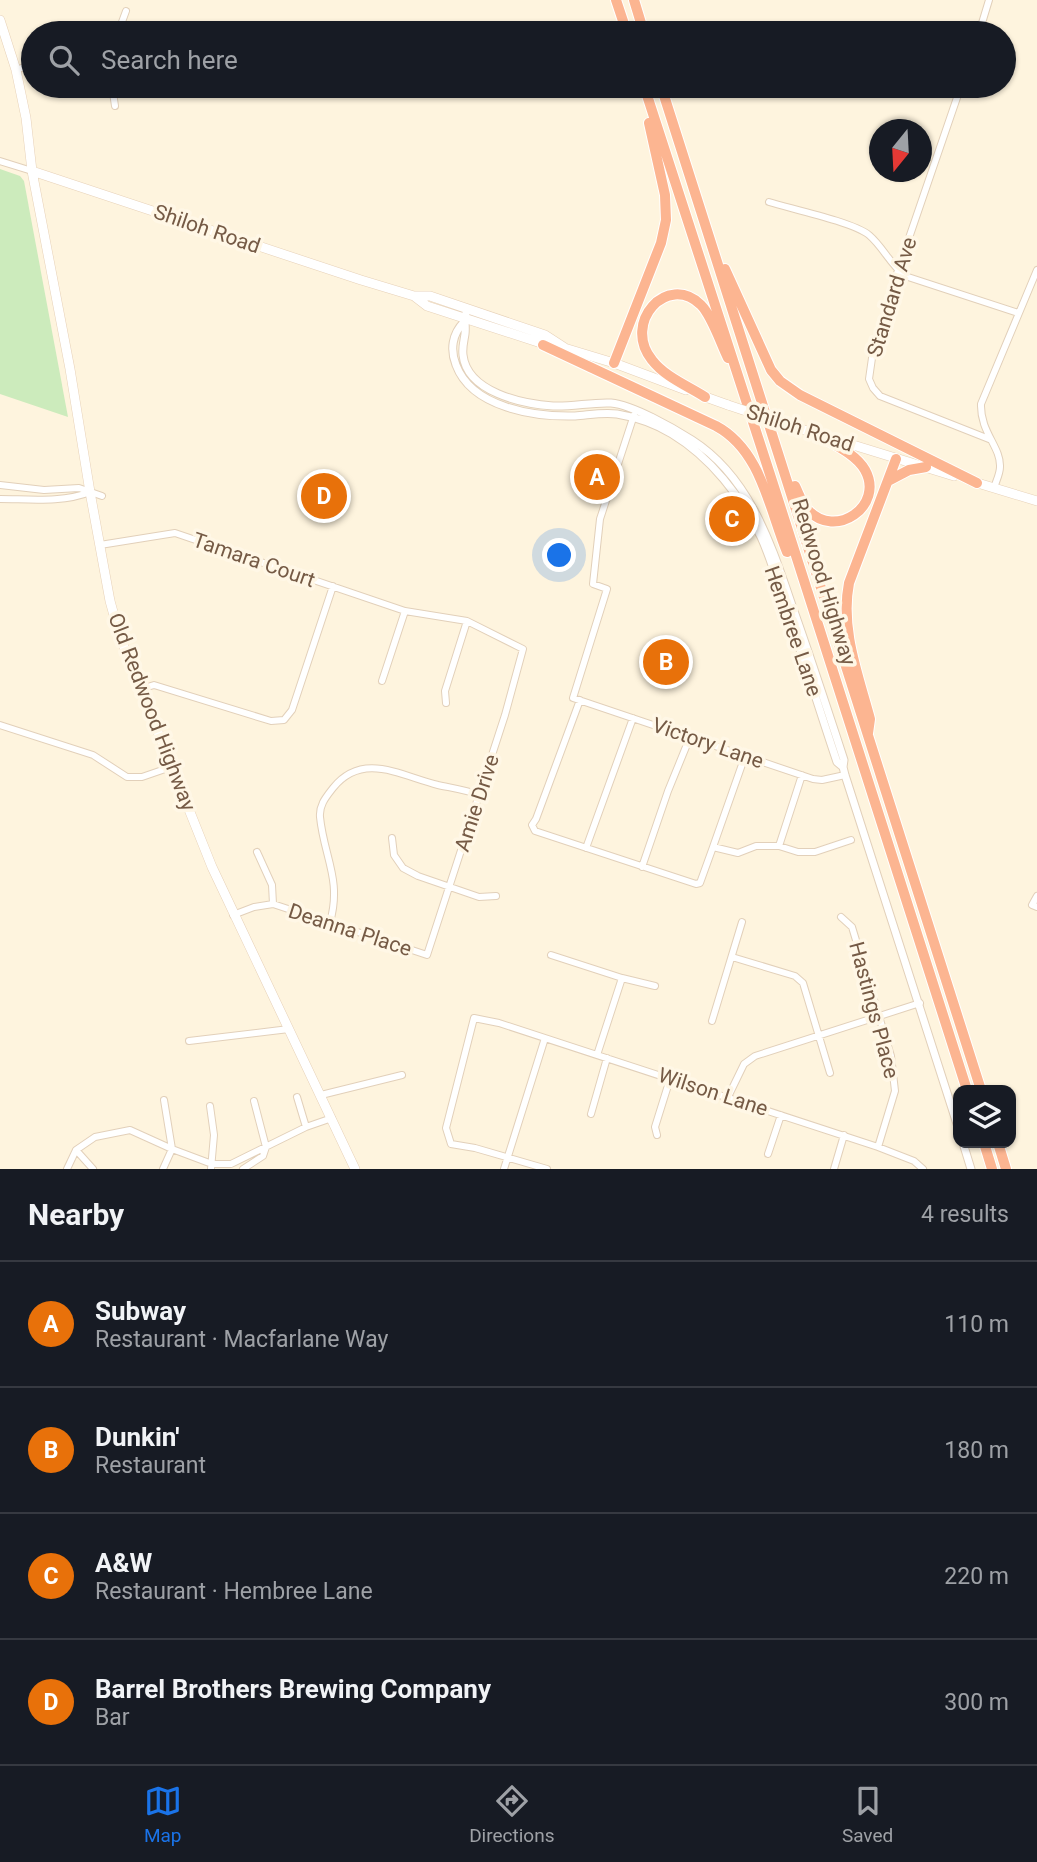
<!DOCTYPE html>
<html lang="en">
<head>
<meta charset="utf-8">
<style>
  :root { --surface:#171b24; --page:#20242c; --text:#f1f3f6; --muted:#9ea1a6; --line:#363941; --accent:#1a73e8 }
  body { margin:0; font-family:Roboto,sans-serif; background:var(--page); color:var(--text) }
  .controls { position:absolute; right:21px; bottom:21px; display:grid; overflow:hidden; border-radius:14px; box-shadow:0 2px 5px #0004 }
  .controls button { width:63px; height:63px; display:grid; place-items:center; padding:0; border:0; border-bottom:2px solid var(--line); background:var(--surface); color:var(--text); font:35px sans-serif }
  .compass { position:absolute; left:869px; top:119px; width:63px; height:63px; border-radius:50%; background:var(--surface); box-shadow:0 2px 5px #0004; rotate:198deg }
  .you { position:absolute; left:560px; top:556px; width:24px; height:24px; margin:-18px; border:5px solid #fff; border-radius:50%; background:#1a73e8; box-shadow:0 0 0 10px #1a73e833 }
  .badge { display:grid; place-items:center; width:46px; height:46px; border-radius:50%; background:var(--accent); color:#fff; font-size:23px; font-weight:700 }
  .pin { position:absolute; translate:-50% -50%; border:4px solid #fff; box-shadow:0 2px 7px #0006 }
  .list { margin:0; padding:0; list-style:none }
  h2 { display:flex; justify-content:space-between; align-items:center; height:91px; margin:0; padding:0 28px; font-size:30px }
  h2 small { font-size:23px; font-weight:400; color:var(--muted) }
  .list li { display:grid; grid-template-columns:46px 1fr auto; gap:21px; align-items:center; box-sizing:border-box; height:126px; padding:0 28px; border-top:2px solid var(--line) }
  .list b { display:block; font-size:26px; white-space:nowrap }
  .list p { margin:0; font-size:23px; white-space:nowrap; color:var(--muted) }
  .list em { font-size:23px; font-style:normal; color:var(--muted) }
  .icon { flex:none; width:38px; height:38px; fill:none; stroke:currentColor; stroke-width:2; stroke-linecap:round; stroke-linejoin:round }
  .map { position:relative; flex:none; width:1037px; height:1169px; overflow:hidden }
  .search { position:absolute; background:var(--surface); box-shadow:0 2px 5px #0004; left:21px; right:21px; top:21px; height:77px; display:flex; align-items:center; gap:18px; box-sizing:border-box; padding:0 24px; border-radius:38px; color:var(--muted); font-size:26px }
  .sheet { height:595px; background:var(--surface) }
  nav { display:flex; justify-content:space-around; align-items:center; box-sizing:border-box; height:98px; border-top:2px solid var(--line); background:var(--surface); font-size:19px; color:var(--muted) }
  nav a { display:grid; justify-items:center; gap:4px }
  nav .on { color:var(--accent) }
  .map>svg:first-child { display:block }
  .green { fill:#ccebbc }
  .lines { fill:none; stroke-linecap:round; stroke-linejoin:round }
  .minor-casing { stroke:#e2d0ba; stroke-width:8 }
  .tertiary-casing { stroke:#e2d0ba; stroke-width:9 }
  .secondary-casing { stroke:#e7d1b8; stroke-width:10 }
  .motorway-casing { stroke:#fff; stroke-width:12 }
  .minor { stroke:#fff; stroke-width:6 }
  .tertiary { stroke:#fff; stroke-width:7 }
  .secondary { stroke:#fff; stroke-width:9 }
  .motorway { stroke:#fcb591; stroke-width:10 }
  .secondary-bridge-casing { stroke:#e7d1b8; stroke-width:10; stroke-linecap:butt }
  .secondary-bridge { stroke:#fff; stroke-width:9 }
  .labels { text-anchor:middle; stroke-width:7; stroke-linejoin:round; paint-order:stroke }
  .street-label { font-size:21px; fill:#755a45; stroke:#fff7e6 }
</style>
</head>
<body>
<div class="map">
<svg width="1037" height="1169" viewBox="0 0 1037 1169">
  <rect width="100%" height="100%" fill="#fef4de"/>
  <path class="green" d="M 0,169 L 20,176 L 24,181 L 68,417 L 0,394 Z"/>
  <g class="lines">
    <g class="minor-casing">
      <path id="minor" d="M 118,33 L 126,11
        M 979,33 L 989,0
        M 16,70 L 33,64
        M 112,86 L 115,106
        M 961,86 L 898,270 L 872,358 L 869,379 L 873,388 L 880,396 L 989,439
        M 0,161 L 32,171
        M 769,202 C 792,209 853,222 869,235 C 883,247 890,264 905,276 L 1018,313
        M 634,415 L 600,519 L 593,584 L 607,589 L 573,698 L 813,779 L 822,780 L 845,775
        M 0,485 L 44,490 L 79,488 L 102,496
        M 994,488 C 996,481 1000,474 1000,467 C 1001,447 980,432 981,404 L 1037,270
        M 0,499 C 28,499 63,503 90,492
        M 100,545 L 175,533 L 405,611 L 467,621 L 523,649 L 505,715 L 427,955 L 273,904 L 254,907 L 233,915
        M 382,681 L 405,611
        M 141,689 L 154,685 L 271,721 L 284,720 L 292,710 L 333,586
        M 580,700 L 536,819 L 532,825 L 535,831 L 696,884 L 700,883 L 713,847 L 738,853 L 756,846 L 779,846 L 798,852 L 815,852 L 851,840
        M 446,703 L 445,691 L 467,621
        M 0,725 L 93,755 L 127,777 L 142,777 L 171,767
        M 392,838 L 394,855 L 403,868 L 418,876 L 479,897 L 496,896
        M 779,846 L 802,775
        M 713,847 L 745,756
        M 586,848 L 633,718
        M 257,852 L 272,885 L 273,904
        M 642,867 L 668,791 L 690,737
        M 1037,896 L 1032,905 L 1037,907
        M 841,917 L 852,927 L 891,1056 L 895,1091 L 878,1147
        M 330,922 C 342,880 324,857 320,817 C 319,805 326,797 333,788 C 363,751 401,776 438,785 C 452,788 466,790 480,795
        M 551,955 L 622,978 L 655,986
        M 732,957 L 795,976 L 803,983 L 830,1073
        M 712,1021 L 742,922
        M 189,1041 L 289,1029
        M 597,1055 L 622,978
        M 321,1095 L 402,1075
        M 297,1097 L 306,1127
        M 728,1097 L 744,1064 L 755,1056 L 920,1003
        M 210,1106 L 214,1135 L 211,1169
        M 591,1114 L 607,1058
        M 657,1135 L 655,1127 L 670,1079
        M 76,1150 L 93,1169
        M 768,1154 L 781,1115
        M 67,1169 L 76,1150 L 95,1137 L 130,1130 L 172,1149 L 212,1164 L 231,1164 L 306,1127 L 332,1118
        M 163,1169 L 172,1149 L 164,1100
        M 243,1169 L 263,1156 L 266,1147 L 254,1101
        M 504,1169 L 545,1038
        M 547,1169 L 475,1148 L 451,1144 L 446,1128 L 474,1018 L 499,1023 L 878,1147 L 914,1161 L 923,1169
        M 834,1169 L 844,1135"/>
    </g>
    <g class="tertiary-casing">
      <path id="tertiary" d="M 466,313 C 464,321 466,326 465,334 C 464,341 462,347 463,355 C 467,392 522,404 553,406 C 572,407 592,402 611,403 C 633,405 673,428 692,440 C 753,479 773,551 795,614 C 812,662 828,711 844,760 L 843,767 L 845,775 L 958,1127
        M 464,322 C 452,334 450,350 456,365 C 472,408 535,417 575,416 C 589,415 603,412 617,414 C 635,417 656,424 672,434 C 710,457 741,496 761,537 C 773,563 781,594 790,621 C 807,668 821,715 837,762 L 843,767
        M 963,1143 L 971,1169"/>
    </g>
    <g class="secondary-casing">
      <path id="secondary" d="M 0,20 L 16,70 L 26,118 L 32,171 L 70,369 L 90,492 L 110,601 L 120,637 L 212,867 L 355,1169
        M 32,171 L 361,280 L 414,296 L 430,296 L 545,335 L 565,348
        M 414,296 L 427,306 L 547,345
        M 561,347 L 614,363 L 686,390
        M 700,395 L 728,405
        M 788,425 L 954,476
        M 971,481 L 1037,501"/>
    </g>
    <g class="motorway-casing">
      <path id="motorway" d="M 616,0 L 627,33
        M 634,0 L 644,33
        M 644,86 C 754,420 859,755 967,1090
        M 661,86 L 981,1090
        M 725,269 L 771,370 L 780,381 L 800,395 L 977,483
        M 543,345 L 716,426 C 761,450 769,508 787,552
        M 614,363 L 661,243 L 666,220 L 665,195 L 649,123
        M 705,397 C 688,386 665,377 652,360 C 622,323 667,272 701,305 C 712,316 721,344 728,358
        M 888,481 L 909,470 L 926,467
        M 795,486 C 799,494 802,504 808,510 C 835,540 885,506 865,470 C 856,454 833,444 818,435
        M 868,733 L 870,719 C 858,674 840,629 849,583 L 896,459
        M 984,1143 L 992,1169
        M 998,1143 L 1006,1169"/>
    </g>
    <use href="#minor" class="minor"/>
    <use href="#tertiary" class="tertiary"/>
    <use href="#secondary" class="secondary"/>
    <use href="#motorway" class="motorway"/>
    <g class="secondary-bridge-casing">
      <path id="secondary-bridge" d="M 728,405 L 788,425"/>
    </g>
    <use href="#secondary-bridge" class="secondary-bridge"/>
  </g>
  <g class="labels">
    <g class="street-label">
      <text transform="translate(207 229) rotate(19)" y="7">Shiloh Road</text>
      <text transform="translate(892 297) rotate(-73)" y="7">Standard Ave</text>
      <text transform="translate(800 428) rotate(18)" y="7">Shiloh Road</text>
      <text transform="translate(254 560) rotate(19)" y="7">Tamara Court</text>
      <text transform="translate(824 582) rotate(73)" y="7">Redwood Highway</text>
      <text transform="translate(793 631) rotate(71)" y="7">Hembree Lane</text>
      <text transform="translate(152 712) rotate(69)" y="7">Old Redwood Highway</text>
      <text transform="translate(708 743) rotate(19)" y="7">Victory Lane</text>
      <text transform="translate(477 803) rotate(-72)" y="7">Amie Drive</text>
      <text transform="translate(350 930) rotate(18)" y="7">Deanna Place</text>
      <text transform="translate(874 1010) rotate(75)" y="7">Hastings Place</text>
      <text transform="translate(713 1092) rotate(18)" y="7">Wilson Lane</text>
    </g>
  </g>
</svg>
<div class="controls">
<button><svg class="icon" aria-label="layers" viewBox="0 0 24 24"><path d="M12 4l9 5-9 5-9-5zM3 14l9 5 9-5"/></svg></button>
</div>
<svg class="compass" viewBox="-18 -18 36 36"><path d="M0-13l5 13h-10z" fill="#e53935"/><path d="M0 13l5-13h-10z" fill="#9ea1a6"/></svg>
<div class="you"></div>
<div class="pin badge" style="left:597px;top:477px;background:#e8710a">A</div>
<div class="pin badge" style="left:666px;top:662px;background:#e8710a">B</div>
<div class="pin badge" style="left:732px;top:519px;background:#e8710a">C</div>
<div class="pin badge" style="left:324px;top:496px;background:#e8710a">D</div>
<div class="search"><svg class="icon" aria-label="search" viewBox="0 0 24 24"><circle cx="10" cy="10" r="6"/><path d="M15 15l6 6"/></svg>Search here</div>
</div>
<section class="sheet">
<h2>Nearby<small>4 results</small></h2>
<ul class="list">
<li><span class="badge" style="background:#e8710a">A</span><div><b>Subway</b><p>Restaurant · Macfarlane Way</p></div><em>110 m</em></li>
<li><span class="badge" style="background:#e8710a">B</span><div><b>Dunkin'</b><p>Restaurant</p></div><em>180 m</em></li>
<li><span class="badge" style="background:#e8710a">C</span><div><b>A&amp;W</b><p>Restaurant · Hembree Lane</p></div><em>220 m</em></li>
<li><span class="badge" style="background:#e8710a">D</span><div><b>Barrel Brothers Brewing Company</b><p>Bar</p></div><em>300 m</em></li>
</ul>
</section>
<nav>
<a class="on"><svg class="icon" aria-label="map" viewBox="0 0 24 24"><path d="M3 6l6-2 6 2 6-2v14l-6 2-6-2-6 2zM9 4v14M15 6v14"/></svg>Map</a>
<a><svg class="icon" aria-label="directions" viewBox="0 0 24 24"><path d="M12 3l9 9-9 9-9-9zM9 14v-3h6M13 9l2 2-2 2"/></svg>Directions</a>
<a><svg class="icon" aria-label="saved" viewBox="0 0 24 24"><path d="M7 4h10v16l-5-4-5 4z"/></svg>Saved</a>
</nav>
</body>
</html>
